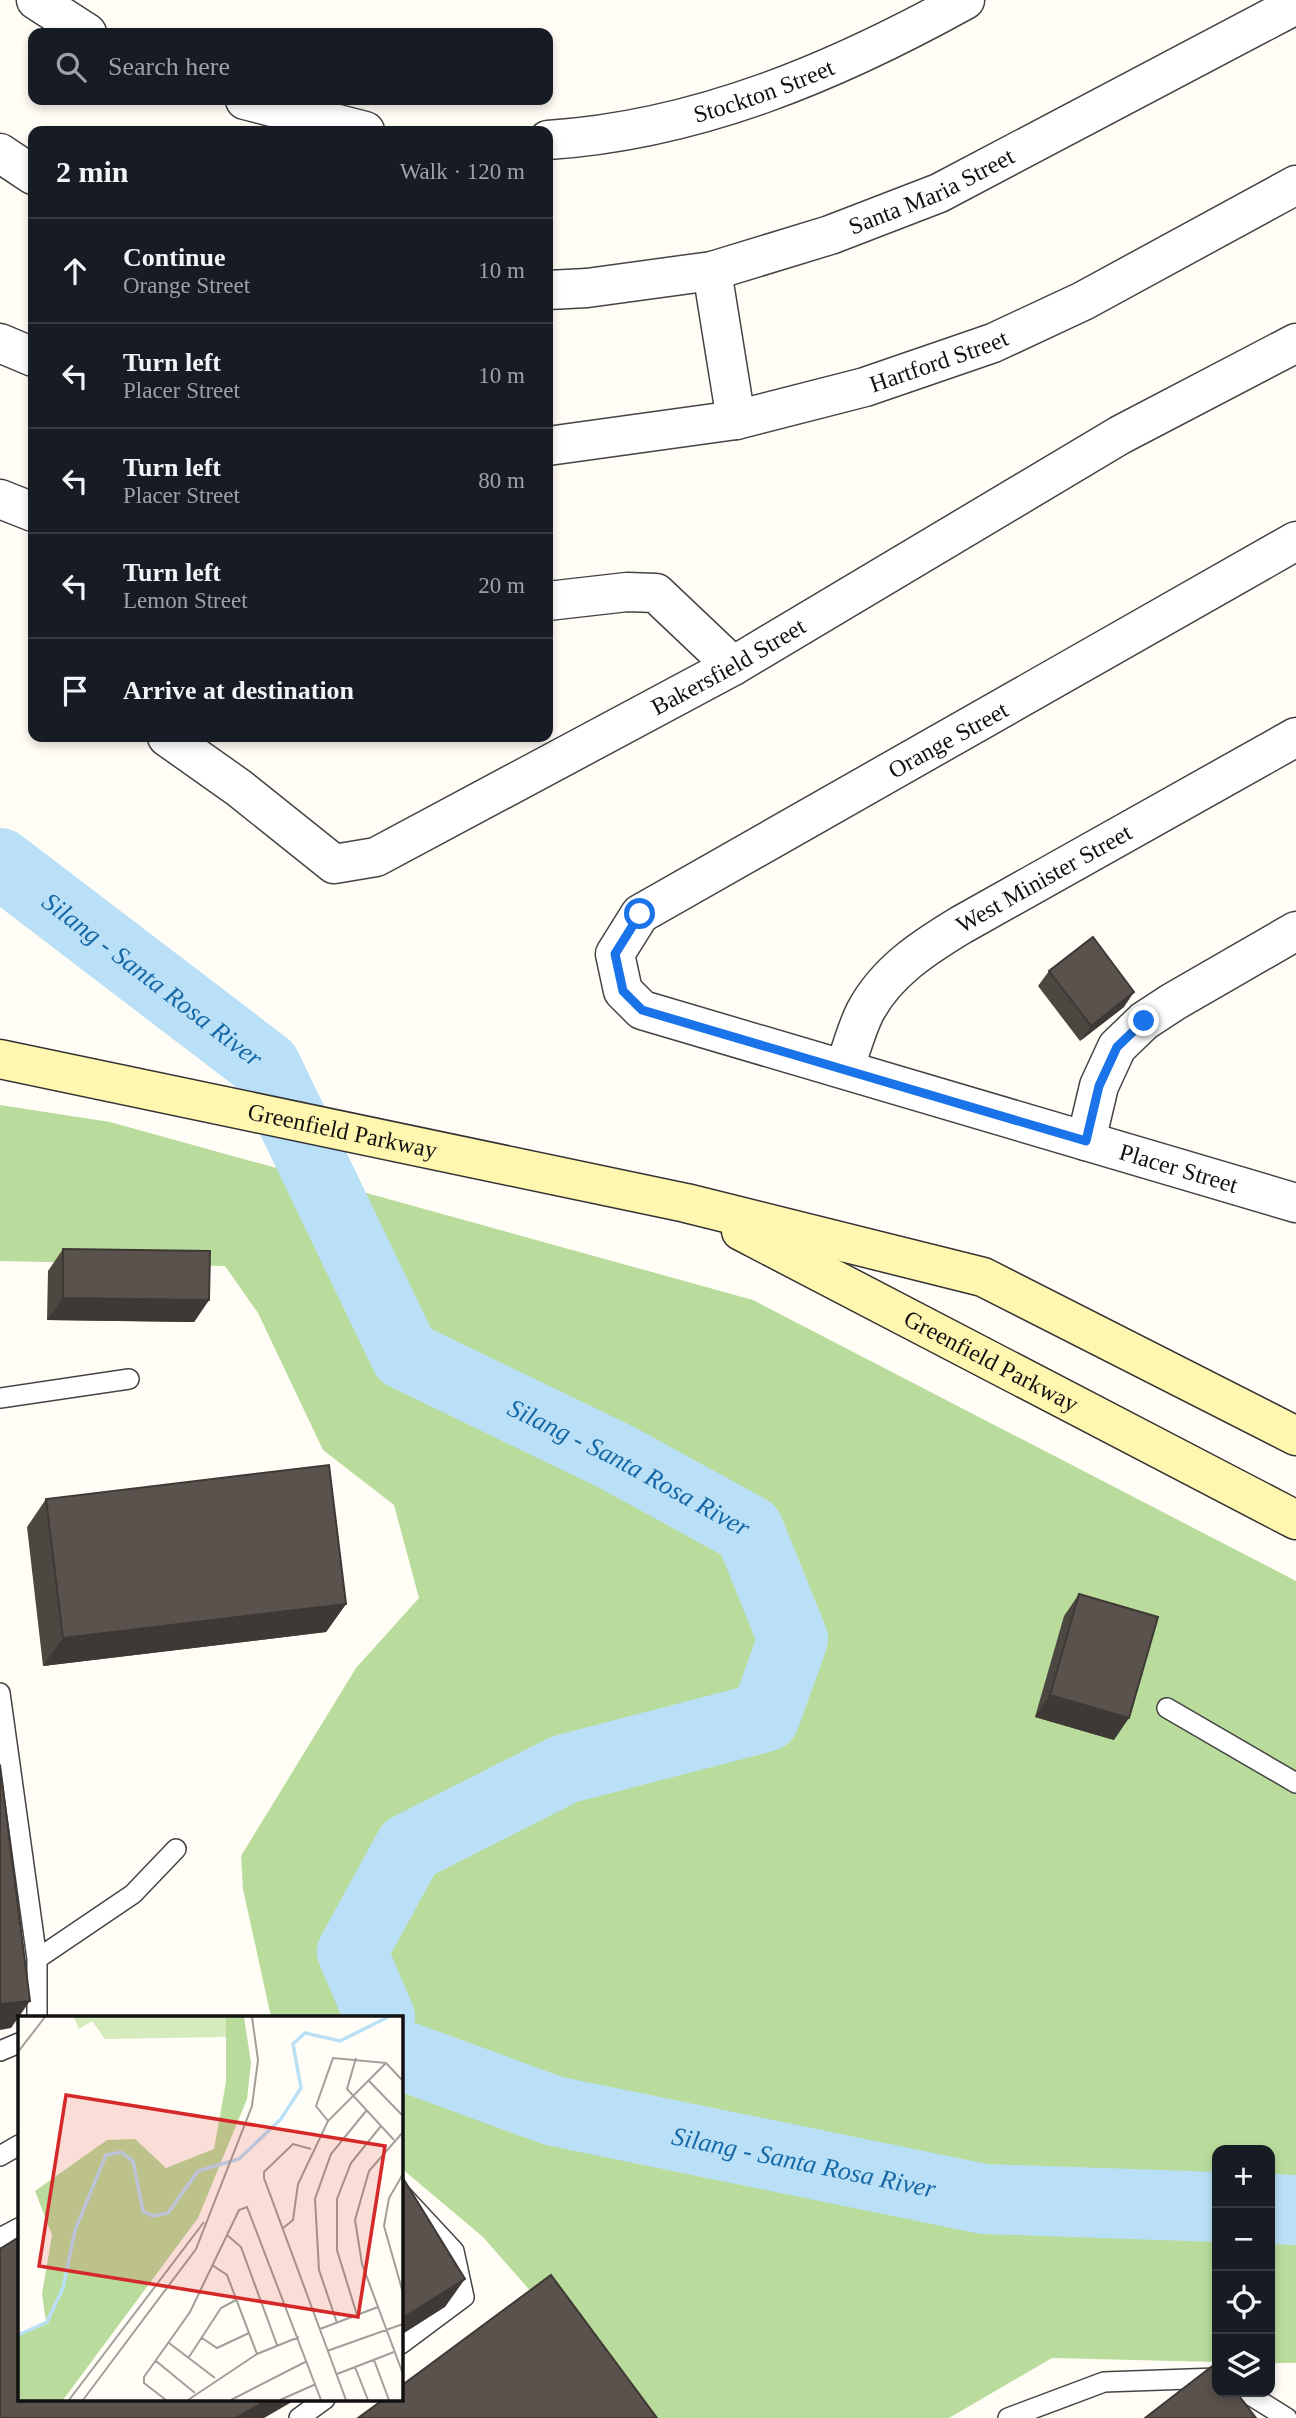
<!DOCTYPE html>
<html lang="en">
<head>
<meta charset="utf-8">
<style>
  :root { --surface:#171b24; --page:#20242c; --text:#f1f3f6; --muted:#9ea1a6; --line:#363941 }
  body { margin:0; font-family:"Times New Roman",serif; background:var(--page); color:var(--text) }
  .controls { position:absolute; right:21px; bottom:21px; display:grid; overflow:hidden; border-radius:14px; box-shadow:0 4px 10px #0003 }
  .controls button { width:63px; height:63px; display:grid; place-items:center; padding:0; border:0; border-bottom:2px solid var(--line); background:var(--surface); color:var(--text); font:35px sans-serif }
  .stop { position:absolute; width:21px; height:21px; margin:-16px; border:5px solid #1a73e8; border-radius:50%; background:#fff }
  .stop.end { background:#1a73e8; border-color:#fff; box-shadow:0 2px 7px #0008 }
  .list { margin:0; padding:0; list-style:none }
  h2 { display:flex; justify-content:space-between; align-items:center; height:91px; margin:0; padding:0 28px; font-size:30px }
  h2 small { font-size:23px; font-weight:400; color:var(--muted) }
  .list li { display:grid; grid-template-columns:46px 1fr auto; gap:21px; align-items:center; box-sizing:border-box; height:105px; padding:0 28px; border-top:2px solid var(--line) }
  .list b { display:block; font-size:26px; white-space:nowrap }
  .list p { margin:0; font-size:23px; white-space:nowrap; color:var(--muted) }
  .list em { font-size:23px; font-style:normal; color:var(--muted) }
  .icon { flex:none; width:38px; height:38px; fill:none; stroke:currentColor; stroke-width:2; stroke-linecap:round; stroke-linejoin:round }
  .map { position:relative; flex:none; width:1296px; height:2418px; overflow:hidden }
  .search { position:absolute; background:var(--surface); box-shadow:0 4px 10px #0003; left:28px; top:28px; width:525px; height:77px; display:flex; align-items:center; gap:18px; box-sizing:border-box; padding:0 24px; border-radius:14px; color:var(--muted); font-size:26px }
  .panel { position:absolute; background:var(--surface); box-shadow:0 4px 10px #0003; left:28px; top:126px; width:525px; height:616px; border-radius:14px }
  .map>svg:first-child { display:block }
  .forest { fill:#b9dc9c }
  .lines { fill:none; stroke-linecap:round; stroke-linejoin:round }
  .river { stroke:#b9e0f7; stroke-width:70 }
  .lane-casing { stroke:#444; stroke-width:22 }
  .street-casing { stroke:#444; stroke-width:41 }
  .secondary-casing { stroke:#333; stroke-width:41 }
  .lane { stroke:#fff; stroke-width:19 }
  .street { stroke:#fff; stroke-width:38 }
  .secondary { stroke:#fff6b0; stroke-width:38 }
  .wall { fill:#4d4742 }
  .shaded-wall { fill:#3f3936 }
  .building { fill:#5a524d; stroke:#3f3936; stroke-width:2 }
  .route { stroke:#1a73e8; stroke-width:9 }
  .labels { text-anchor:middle; stroke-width:7; stroke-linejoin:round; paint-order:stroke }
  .street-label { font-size:24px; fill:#111; stroke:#fff }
  .water-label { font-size:26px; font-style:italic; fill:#1768a6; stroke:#fff }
  .inset-river { fill:none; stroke:#b9e0f7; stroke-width:3.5 }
  .inset-road { fill:none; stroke:#a09f9a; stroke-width:2 }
  .view { fill:#d62828; fill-opacity:0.15; stroke:#d62828; stroke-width:3.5 }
  .inset-edge { fill:none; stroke:#111; stroke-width:3.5 }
</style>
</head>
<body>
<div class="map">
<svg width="1296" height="2418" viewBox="0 0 1296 2418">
  <rect width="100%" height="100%" fill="#fffdf5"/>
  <path class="forest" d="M 0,1105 L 110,1122 L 753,1300 L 1296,1581 L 1296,2363 L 1270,2363 L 1270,2150 L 1217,2150 L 1217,2362 L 1052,2358 L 949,2418 L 642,2418 L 483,2237 L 401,2168 L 401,2017 L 271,2017 L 243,1889 L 241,1856 L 356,1668 L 419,1598 L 394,1505 L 323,1450 L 258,1313 L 225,1266 L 0,1261 Z"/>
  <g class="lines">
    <g class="river">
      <path id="s1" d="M 0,863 L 266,1066 L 405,1355 L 616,1457 L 749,1530 L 793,1639 L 765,1717 L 565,1769 L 409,1848 L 352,1952 L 380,2017"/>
      <path id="s2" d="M 401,2055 L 554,2111 L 984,2199 L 1217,2207"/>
      <path d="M 1270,2209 L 1296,2210"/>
    </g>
    <g class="lane-casing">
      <path id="lane" d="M 0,1398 L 129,1379
        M 0,1693 L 37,1959 L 37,2017
        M 1167,1708 L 1296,1783
        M 37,1959 L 133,1894 L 176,1849
        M 0,2051 L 19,2043
        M 0,2156 L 19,2145
        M 401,2194 L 454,2251 L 464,2297 L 401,2344
        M 0,2238 L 19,2228
        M 1245,2392 L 1287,2418
        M 299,2418 L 325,2399
        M 1008,2418 L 1104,2382 L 1217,2378"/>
    </g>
    <g class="street-casing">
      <g id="street">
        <path d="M 36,0 L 87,33"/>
        <path d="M 245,100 L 365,131"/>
        <path id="s3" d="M 548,140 C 698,130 835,72 965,0"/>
        <path d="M 0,153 L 33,175"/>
        <path d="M 712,271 L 736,420"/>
        <path id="s4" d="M 548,290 L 587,288 L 712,271 L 830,235 L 939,193 L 1286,10"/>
        <path d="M 0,343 L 33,357"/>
        <path id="s5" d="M 548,446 L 736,420 L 865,387 L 993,343 L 1083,301 L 1296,185"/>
        <path d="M 0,499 L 33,512"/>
        <path id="s6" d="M 1296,541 L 640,914 L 615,954 L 623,991 L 642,1010 L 1296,1203"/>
        <path d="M 548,601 L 627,592 L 656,593 L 733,666"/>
        <path id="s7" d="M 167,737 L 239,788 L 334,864 L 376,857 L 733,666 L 1120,435 L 1296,343"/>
        <path id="s8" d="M 844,1069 C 851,1051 856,1030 865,1012 C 886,972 923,948 961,925 L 1296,737"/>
        <path d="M 1086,1141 L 1099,1086 L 1117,1047 L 1144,1021 L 1173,1002 L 1296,931"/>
      </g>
    </g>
    <g class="secondary-casing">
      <g id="secondary">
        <path id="s9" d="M 0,1059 L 686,1203 L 983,1277 L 1296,1436"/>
        <path id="s10" d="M 741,1231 L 1296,1520"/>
      </g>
    </g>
    <use href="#lane" class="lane"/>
    <use href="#street" class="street"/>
    <use href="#secondary" class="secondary"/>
  </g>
  <path class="wall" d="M 1049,971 L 1124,1007 L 1080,1041 L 1038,986 Z
    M 63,1249 L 209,1300 L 194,1322 L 47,1320 L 48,1271 Z
    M 46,1499 L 346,1604 L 326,1632 L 43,1666 L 27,1527 Z
    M 1079,1594 L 1114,1740 L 1035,1717 L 1064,1616 Z"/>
  <path class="shaded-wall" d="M 1134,992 L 1124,1007 L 1080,1041 L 1091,1026 Z
    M 63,1298 L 209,1300 L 194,1322 L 47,1320 Z
    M 346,1604 L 326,1632 L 43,1666 L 63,1638 Z
    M 1050,1695 L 1129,1718 L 1114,1740 L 1035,1717 Z
    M 30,2001 L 11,2028 L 0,2030 L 0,2004 Z
    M 465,2279 L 445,2307 L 401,2335 L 401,2319 Z
    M 269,2399 L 297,2399 L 264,2418 L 236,2418 Z"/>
  <path class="building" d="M 1093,937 L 1134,992 L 1091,1026 L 1049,971 Z
    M 63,1249 L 210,1251 L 209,1300 L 63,1298 Z
    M 329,1465 L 346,1604 L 63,1638 L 46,1499 Z
    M 1079,1594 L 1158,1617 L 1129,1718 L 1050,1695 Z
    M 0,1765 L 30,2001 L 0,2004 Z
    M 401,2175 L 465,2279 L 401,2319 Z
    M 19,2237 L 19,2399 L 269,2399 L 236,2418 L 0,2418 L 0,2249 Z
    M 551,2275 L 657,2418 L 358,2418 L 384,2399 L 401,2399 L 401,2386 Z
    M 1215,2364 L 1217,2367 L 1217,2392 L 1236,2392 L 1256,2418 L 1145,2418 Z"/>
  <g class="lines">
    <path class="route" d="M 640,914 L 615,954 L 623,991 L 642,1010 L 1086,1141 L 1099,1086 L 1117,1047 L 1144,1021"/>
  </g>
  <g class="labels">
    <g class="street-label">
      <text dy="8" stroke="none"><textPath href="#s3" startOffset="222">Stockton Street</textPath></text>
      <text dy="8" stroke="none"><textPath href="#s4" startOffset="399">Santa Maria Street</textPath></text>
      <text dy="8" stroke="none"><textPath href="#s5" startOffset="401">Hartford Street</textPath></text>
      <text dy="8" stroke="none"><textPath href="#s7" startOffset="653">Bakersfield Street</textPath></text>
      <text transform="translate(948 740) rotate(-29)" y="8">Orange Street</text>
      <text dy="8" stroke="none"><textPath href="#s8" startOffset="287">West Minister Street</textPath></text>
      <text dy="8" stroke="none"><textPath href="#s9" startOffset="350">Greenfield Parkway</textPath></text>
      <text dy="8" stroke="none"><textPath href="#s6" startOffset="1426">Placer Street</textPath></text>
      <text dy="8" stroke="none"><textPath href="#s10" startOffset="282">Greenfield Parkway</textPath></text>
    </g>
    <g class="water-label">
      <text dy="9" stroke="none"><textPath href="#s1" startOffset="192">Silang - Santa Rosa River</textPath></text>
      <text dy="9" stroke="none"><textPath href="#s1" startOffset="906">Silang - Santa Rosa River</textPath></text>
      <text dy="9" stroke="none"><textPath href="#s2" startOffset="418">Silang - Santa Rosa River</textPath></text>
    </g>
  </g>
  <g transform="translate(18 2016)">
    <rect width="385" height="385" fill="#fffdf5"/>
    <path d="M 56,1 L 208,1 L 208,21 L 87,23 L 74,5 L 61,13 Z" fill="#d5ebbd"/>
    <path d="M 208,1 L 226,1 L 233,47 L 229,83 L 180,202 L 45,384 L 0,384 L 0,319 L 28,305 L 24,278 L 34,219 L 17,175 L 89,124 L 117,123 L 148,152 L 196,133 L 208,66 Z" fill="#b9dc9c"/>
    <path class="inset-river" d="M 0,319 L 29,306 L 45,272 L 57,214 L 88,139 L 103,136 L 115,145 L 125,195 L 135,200 L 150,197 L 180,155 L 221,143 L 263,103 L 283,72 L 275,28 L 287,17 L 322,25 L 370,1"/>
    <path class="inset-road" d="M 0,36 L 27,1M 338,42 L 329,73 L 376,124M 350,64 L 385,100M 310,105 L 298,90 L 315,42 L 368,47 L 385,65M 385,116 L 351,155 L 337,204 L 344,248 L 385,358M 293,133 L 275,128 L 246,156 L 246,162 L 328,384M 385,158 L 371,182 L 366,210 L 385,277M 264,213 L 275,204 L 280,168 L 310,105 L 368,47M 209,219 L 223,231 L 259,329M 194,249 L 209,259 L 239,338M 339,299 L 319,234 L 319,183 L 333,147 L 363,110M 319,307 L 301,254 L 297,183 L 313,138 L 348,95M 302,313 L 360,291M 184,322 L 199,332 L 231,317M 151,327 L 197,362M 309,335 L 385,308M 171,341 L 203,292 L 218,284M 356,344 L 371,384M 138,345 L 177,377M 337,351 L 350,384M 319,358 L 376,336M 51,384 L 186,206M 65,384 L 178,233 L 234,90 L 240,44 L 234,1M 148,384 L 126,367 L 126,361 L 172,296 L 221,194 L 229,191 L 303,384M 170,384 L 239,338 L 281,321M 213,384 L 289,345M 262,384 L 298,368"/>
    <path class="view" d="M 48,79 L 367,130 L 340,301 L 21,250 Z"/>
    <rect width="385" height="385" class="inset-edge"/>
  </g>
</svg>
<div class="controls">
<button>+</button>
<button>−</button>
<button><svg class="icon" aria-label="locate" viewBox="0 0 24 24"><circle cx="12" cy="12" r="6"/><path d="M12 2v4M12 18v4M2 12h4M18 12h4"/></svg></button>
<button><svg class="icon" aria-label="layers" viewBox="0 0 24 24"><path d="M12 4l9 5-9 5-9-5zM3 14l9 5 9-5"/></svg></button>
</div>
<div class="stop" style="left:640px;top:914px"></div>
<div class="stop end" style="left:1144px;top:1021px"></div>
<div class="search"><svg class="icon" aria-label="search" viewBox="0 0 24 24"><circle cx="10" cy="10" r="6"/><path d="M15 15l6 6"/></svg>Search here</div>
<section class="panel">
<h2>2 min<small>Walk · 120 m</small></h2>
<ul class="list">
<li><svg class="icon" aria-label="ahead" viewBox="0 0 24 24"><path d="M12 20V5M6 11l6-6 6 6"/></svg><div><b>Continue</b><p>Orange Street</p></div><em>10 m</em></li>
<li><svg class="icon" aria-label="left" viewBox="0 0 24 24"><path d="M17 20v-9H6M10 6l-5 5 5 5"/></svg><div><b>Turn left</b><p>Placer Street</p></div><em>10 m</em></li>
<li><svg class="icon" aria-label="left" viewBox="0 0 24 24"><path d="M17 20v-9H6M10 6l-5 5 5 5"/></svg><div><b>Turn left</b><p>Placer Street</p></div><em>80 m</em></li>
<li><svg class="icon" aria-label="left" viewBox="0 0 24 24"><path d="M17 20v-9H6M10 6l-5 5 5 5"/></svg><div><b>Turn left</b><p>Lemon Street</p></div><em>20 m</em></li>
<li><svg class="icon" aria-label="arrive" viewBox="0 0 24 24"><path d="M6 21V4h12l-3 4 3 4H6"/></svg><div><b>Arrive at destination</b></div></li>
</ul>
</section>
</div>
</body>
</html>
